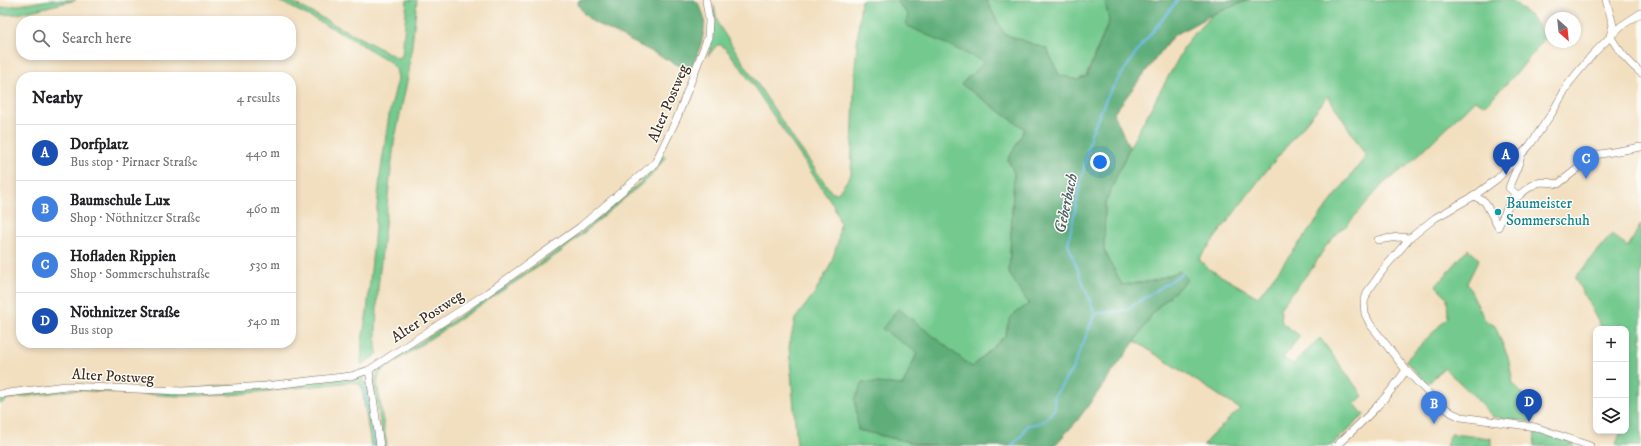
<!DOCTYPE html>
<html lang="en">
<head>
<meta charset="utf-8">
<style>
  :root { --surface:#fff; --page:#f6f6f6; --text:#202124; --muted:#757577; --line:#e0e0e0; --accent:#0b8043 }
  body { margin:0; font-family:"IM FELL DW Pica",serif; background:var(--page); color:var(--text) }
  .controls { position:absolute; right:12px; bottom:12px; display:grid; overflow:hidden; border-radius:8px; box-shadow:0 2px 6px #0003 }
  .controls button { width:36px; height:36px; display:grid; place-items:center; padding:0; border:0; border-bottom:1px solid var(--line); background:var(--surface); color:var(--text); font:20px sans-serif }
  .compass { position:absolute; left:1545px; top:12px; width:36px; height:36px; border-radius:50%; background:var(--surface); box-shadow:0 2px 6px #0003; rotate:153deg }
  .you { position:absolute; left:1100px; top:162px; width:14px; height:14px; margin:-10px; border:3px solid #fff; border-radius:50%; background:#1a73e8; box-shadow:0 0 0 6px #1a73e833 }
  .badge { display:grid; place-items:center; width:26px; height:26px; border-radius:50%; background:var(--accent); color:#fff; font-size:13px; font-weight:700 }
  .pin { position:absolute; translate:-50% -33px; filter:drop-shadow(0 1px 2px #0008) }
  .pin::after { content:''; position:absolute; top:21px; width:14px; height:12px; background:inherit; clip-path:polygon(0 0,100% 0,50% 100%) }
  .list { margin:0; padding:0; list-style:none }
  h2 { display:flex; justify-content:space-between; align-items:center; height:52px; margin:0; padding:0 16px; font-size:17px }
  h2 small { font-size:13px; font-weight:400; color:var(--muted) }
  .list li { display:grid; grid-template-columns:26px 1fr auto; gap:12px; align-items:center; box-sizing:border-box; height:56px; padding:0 16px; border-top:1px solid var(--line) }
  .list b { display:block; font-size:15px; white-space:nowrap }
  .list p { margin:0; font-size:13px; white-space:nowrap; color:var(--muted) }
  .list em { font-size:13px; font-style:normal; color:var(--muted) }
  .icon { flex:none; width:22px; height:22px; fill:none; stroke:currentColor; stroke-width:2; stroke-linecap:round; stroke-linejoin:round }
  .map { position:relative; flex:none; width:1641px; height:446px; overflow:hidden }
  .search { position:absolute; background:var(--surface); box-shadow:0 2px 6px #0003; left:16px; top:16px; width:280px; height:44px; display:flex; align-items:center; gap:10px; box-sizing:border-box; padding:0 14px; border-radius:16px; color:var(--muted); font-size:15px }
  .panel { position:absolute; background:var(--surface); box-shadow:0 2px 6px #0003; left:16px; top:72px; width:280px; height:276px; border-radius:16px }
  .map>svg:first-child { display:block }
  .green { fill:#73c98e; stroke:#577a56; fill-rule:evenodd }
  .forest { fill:#5ead79; stroke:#4c6c4c }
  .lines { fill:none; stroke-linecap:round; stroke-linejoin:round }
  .stream { stroke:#70bbe9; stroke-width:2 }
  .minor-casing { stroke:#7b6957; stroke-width:8 }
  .minor { stroke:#fff; stroke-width:7 }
  .culture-dot { fill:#0f9aa8; stroke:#fdfcf7; stroke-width:1.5 }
  .labels { text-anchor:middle; stroke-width:3; stroke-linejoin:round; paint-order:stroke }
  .street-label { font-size:15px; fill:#3b2a1e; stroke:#fdfcf7 }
  .culture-label { font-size:15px; fill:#0d838f; stroke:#fdfcf7; text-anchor:start }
  .water-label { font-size:16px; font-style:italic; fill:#4e5d65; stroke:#fdfcf7 }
</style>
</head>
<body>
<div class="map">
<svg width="1641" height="446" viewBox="0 0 1641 446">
  <rect width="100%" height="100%" fill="#fdfcf7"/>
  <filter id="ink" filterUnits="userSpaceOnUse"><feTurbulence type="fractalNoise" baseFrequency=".025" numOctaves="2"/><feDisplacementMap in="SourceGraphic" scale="8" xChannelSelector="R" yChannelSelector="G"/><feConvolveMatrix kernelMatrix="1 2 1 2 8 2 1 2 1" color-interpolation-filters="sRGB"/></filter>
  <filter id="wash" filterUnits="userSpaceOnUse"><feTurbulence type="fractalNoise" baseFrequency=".012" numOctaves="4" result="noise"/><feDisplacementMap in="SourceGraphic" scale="16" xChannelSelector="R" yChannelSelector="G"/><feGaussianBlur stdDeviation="0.9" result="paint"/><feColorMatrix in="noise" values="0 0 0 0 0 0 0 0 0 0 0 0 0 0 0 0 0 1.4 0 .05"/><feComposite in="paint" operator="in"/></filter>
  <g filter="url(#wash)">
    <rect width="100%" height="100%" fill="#f2dfc0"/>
    <path class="green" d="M 50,0 L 76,0 L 18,14 L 0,15 L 0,8 Z
      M 277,0 L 288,0 L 398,58 L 402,56 L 407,0 L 417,0 L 409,72 L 394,143 L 378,288 L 376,330 L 376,347 L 378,354 L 361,365 L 362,341 L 367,312 L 380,176 L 389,115 L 398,78 L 396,69 L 387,60 L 342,33 Z
      M 861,0 L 895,0 L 908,15 L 906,25 L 985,62 L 961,84 L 1025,129 L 1008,160 L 1014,173 L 1009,273 L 1029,304 L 1010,317 L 1005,336 L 972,367 L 917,353 L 903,385 L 863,382 L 858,430 L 926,446 L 797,446 L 789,347 L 795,319 L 814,294 L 830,266 L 838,242 L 840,223 L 834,206 L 740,66 L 725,48 L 721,45 L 717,45 L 708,56 L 713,38 L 714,6 L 718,24 L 793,138 L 832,193 L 838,193 L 851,175 L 855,67 Z
      M 986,0 L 1105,0 L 1109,21 L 1086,76 L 1078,80 L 1059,75 L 1047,49 L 1004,34 Z
      M 1249,0 L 1512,0 L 1529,15 L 1546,37 L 1517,73 L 1485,105 L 1475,100 L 1408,165 L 1384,183 L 1346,226 L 1341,229 L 1326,246 L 1313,267 L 1280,308 L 1282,323 L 1300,336 L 1283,358 L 1293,364 L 1320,338 L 1363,396 L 1355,404 L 1364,415 L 1331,446 L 1203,446 L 1209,438 L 1240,409 L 1135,341 L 1155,310 L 1188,279 L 1180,271 L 1153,281 L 1122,285 L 1104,250 L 1105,203 L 1129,148 L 1189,39 L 1213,14 ZM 1328,96 L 1366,156 L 1258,297 L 1209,269 L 1199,259 L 1263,175 Z
      M 662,155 L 666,157 L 650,177 L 562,251 L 383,370 L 379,375 L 377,383 L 387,446 L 383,446 L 374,382 L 379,369 L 532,268 L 573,239 L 637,185 L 650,172 Z
      M 1641,224 L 1641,446 L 1618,446 L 1616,444 L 1621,431 L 1626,431 L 1626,416 L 1629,408 L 1626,405 L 1626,329 L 1602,329 L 1575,278 L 1612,234 L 1628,247 Z
      M 1468,249 L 1479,259 L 1467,283 L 1485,320 L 1495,326 L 1508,357 L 1513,383 L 1538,413 L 1532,422 L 1493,417 L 1473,395 L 1444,368 L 1428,384 L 1405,361 L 1448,317 L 1447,297 L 1436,286 Z
      M 362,377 L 367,384 L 377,446 L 371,446 L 362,389 L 361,385 L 352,382 L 230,395 L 180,396 L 74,390 L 8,399 L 0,404 L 0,397 L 62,389 L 139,392 Z
      M 1535,430 L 1563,439 L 1576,446 L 1534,446 Z
      M 1451,434 L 1491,438 L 1491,446 L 1446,446 Z"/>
    <path class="forest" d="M 579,0 L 695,0 C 698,3 701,7 702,11 C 710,28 697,55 690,71 L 593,22 L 584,14 L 578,4 Z
      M 895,0 L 986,0 L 1004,34 L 1047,49 L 1059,75 L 1078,80 L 1087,76 L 1109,21 L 1105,0 L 1249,0 L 1213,14 L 1173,36 L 1114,113 L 1129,148 L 1105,204 L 1104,250 L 1122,285 L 1153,281 L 1180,271 L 1188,279 L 1155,310 L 1135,341 L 1077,421 L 1054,446 L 926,446 L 858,430 L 855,399 L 863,382 L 903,385 L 917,353 L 882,329 L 898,308 L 972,367 L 1005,336 L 1010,317 L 1029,304 L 1009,273 L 1014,173 L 1008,160 L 1025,129 L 961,84 L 984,62 L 906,25 L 908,14 Z"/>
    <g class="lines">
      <path class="stream" d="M 1095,314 L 1126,310 L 1183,273
        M 365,387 L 375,446
        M 1011,446 L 1022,435 L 1027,425 C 1043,424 1046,420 1055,408 L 1054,397 L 1073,368 L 1095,314 L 1068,244 L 1091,134 L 1108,95 L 1140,47 L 1178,0"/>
    </g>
  </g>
  <g filter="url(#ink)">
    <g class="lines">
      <g class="minor-casing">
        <path id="minor" d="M 1606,0 L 1613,25 L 1610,36
          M 1610,36 C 1618,50 1628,62 1641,73
          M 1474,196 L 1485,202 L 1498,227 L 1511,200 C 1521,196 1530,183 1542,182 C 1547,182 1553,183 1558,184 L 1595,155 L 1641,147
          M 1519,196 L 1509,188 C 1512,177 1519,167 1521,155
          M 1378,240 L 1399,237 L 1410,238
          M 369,370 L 380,446
          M 0,394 L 66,386 L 182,391 L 265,386 L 351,376 L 369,370 L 487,293 L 580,227 L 655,163 L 677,118 L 708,37 L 709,21 L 706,0
          M 1336,446 C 1362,422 1387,399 1406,370
          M 1590,446 L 1535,427 L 1461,417 L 1452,413 L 1437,402 L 1406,370 L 1370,324 L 1365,314 L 1364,302 L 1368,291 L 1386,266 L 1410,238 L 1435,218 L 1474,196 L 1497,179 L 1521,155 L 1530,145 L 1552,113 L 1569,83 L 1593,54 L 1621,26 L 1641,13"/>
      </g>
      <use href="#minor" class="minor"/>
    </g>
  </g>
  <circle class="culture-dot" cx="1498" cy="212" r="4"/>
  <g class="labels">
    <g class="street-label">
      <text transform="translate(668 103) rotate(-67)" y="5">Alter Postweg</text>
      <text transform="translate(427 316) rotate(-33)" y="5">Alter Postweg</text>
      <text transform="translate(113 376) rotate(3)" y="5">Alter Postweg</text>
    </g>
    <g class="culture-label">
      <text x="1506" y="208">Baumeister<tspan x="1506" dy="17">Sommerschuh</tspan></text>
    </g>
    <g class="water-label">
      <text transform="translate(1065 203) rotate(-78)" y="6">Geberbach</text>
    </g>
  </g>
</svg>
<div class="controls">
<button>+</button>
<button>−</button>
<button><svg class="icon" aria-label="layers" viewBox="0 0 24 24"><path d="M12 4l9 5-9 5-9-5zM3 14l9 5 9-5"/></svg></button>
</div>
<svg class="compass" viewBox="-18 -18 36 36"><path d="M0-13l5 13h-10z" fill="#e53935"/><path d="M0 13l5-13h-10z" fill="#757577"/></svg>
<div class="you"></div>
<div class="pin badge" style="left:1506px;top:175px;background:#1a4fb4">A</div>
<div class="pin badge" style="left:1434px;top:424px;background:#3f7fe0">B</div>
<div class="pin badge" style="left:1586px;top:179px;background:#3f7fe0">C</div>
<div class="pin badge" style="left:1529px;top:422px;background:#1a4fb4">D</div>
<div class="search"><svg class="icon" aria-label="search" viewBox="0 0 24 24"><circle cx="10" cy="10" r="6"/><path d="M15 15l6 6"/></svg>Search here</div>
<section class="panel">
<h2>Nearby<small>4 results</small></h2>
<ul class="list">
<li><span class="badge" style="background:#1a4fb4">A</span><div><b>Dorfplatz</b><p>Bus stop · Pirnaer Straße</p></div><em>440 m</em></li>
<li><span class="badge" style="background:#3f7fe0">B</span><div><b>Baumschule Lux</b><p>Shop · Nöthnitzer Straße</p></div><em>460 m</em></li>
<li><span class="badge" style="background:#3f7fe0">C</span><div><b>Hofladen Rippien</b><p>Shop · Sommerschuhstraße</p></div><em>530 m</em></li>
<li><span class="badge" style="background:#1a4fb4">D</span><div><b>Nöthnitzer Straße</b><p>Bus stop</p></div><em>540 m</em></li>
</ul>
</section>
</div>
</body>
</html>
